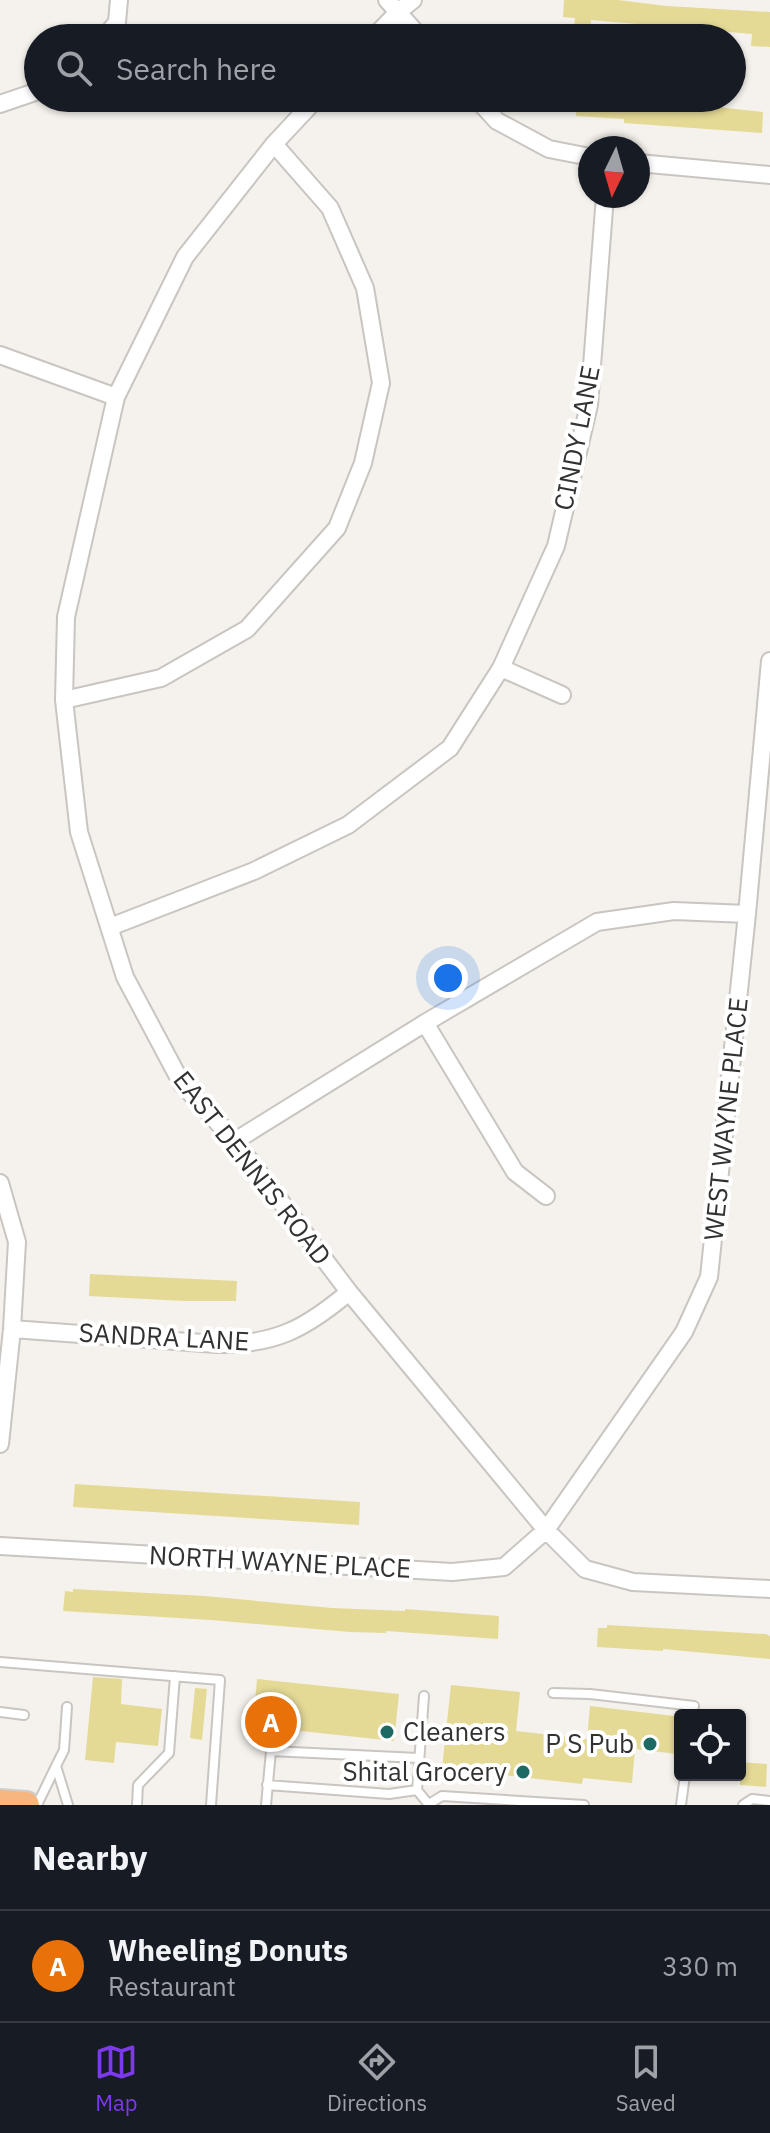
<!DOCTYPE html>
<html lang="en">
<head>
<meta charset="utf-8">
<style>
  :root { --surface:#171b24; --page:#242831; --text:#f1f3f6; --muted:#9ea1a6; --line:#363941; --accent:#7c3aed }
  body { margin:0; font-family:"IBM Plex Sans",sans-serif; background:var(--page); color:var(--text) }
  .controls { position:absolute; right:24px; bottom:24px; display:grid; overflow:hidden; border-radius:8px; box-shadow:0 2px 6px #0004 }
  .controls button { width:72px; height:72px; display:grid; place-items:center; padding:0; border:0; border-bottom:2px solid var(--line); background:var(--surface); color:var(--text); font:40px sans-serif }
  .compass { position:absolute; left:578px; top:136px; width:72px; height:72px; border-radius:50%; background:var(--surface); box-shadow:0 2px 6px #0004; rotate:185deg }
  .you { position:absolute; left:448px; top:978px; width:28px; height:28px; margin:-20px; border:6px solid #fff; border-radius:50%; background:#1a73e8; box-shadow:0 0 0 12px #1a73e833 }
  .badge { display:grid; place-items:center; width:52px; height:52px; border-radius:50%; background:var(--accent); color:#fff; font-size:26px; font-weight:700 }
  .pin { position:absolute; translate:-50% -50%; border:4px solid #fff; box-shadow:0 2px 8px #0006 }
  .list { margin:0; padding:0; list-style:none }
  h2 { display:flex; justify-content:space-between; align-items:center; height:104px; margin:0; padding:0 32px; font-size:34px }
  h2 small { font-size:26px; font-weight:400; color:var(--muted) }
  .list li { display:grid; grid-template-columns:52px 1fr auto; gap:24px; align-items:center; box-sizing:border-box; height:112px; padding:0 32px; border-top:2px solid var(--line) }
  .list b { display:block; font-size:30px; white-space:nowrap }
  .list p { margin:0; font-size:26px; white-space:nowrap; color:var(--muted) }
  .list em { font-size:26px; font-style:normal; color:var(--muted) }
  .icon { flex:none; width:44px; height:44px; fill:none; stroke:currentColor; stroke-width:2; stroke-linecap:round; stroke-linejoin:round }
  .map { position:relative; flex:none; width:770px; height:1805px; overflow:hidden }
  .search { position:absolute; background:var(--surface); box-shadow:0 2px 6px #0004; left:24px; right:24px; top:24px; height:88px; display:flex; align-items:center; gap:20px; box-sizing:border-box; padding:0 28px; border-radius:44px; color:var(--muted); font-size:30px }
  .sheet { height:216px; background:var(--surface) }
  nav { display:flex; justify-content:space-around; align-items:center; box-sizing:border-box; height:112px; border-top:2px solid var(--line); background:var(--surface); font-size:22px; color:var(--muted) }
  nav a { display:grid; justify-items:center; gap:4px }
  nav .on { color:var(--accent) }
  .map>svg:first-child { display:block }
  .building { fill:#e5d996 }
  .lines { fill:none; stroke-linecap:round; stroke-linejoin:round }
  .lane-casing { stroke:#c9c5c1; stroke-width:12 }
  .street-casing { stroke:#c9c5c1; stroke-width:20 }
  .primary-casing { stroke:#cecece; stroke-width:30 }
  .lane { stroke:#fff; stroke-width:8 }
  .street { stroke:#fff; stroke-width:16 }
  .primary { stroke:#f7b57f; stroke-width:26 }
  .poi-dot { fill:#1d6964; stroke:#fff; stroke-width:3 }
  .labels { text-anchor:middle; stroke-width:8; stroke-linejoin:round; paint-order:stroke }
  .street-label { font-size:26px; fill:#343231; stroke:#fff }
  .poi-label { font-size:26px; fill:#343231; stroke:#fff; text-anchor:end }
</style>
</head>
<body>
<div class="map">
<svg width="770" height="1805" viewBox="0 0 770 1805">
  <rect width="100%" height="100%" fill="#f5f2ed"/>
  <path class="building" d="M 564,0 L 618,0 L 667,6 L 770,12 L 770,47 L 751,46 L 752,34 L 591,20 L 590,36 L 573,35 L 575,18 L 563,17 Z
    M 577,98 L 635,98 L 763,112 L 762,133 L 624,123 L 624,119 L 576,116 Z
    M 90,1274 L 237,1281 L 236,1301 L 185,1301 L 89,1296 Z
    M 75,1484 L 360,1502 L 359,1525 L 73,1507 Z
    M 73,1589 L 205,1596 L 332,1608 L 405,1611 L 405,1609 L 499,1616 L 498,1639 L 386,1631 L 386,1633 L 350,1632 L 211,1620 L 63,1611 L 65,1591 L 73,1592 Z
    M 607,1625 L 766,1634 L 770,1636 L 770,1659 L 663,1649 L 663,1651 L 597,1647 L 598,1628 L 607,1628 Z
    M 93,1677 L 122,1679 L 121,1704 L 162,1709 L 158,1746 L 116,1742 L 114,1763 L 85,1760 Z
    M 257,1679 L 399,1694 L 394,1741 L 253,1726 Z
    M 451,1685 L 520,1692 L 516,1731 L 587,1739 L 590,1706 L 674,1716 L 680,1723 L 677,1754 L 635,1749 L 632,1783 L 583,1778 L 582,1784 L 442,1768 Z
    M 195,1688 L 207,1689 L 202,1740 L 190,1738 Z
    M 740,1762 L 767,1764 L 766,1787 L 740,1785 Z"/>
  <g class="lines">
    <g class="lane-casing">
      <path id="lane" d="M 0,1662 L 220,1680 L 211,1805
        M 553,1693 L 590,1694 L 694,1706 L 692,1715
        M 424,1696 L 417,1790 L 429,1805
        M 0,1712 L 24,1715
        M 56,1766 L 64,1750 L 67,1707
        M 267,1785 L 389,1794 L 417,1790
        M 429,1804 L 442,1796 L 584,1805
        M 37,1805 L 56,1766 L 68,1805
        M 137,1805 L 138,1785 L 169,1753 L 175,1676
        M 266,1805 L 271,1751 L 418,1758
        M 681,1805 L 685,1775
        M 743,1805 L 752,1799 L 770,1801"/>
    </g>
    <g class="street-casing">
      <path id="street" d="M 387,0 L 421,38
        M 104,38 L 117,22 L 119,0
        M 373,38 L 398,12 L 413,0
        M 317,98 L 274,144 L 185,257 L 116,397 L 66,617 L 64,700 L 79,832 L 125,977 L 182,1084 L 235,1141 L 349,1292 L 546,1530 L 585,1569 L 633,1582 L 770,1589
        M 476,98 L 497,121 L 549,149 L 590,157
        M 0,104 L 38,91
        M 638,163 L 770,175
        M 0,355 L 116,397
        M 501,668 L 562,695
        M 64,700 L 161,678 L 247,629 L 337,528 L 363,463 L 381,383 L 365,288 L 330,208 L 274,144
        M 110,927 L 254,871 L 348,825 L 450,748 L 501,668 L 556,546 L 589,405 L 605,196
        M 425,1023 L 515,1172 L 546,1196
        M 235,1141 L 425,1023 L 597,922 L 674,911 L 747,914
        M 0,1183 L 17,1242 L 12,1329 L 0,1444
        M 12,1329 L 216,1344 C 275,1345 305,1329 349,1292
        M 0,1546 L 452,1572 L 504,1567 L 546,1530 L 684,1332 L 709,1277 L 747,914 L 770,661"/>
    </g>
    <g class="primary-casing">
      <path id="primary" d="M 0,1803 L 26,1805"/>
    </g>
    <use href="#lane" class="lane"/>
    <use href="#street" class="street"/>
    <use href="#primary" class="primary"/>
  </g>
  <g class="poi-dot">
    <circle cx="387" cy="1732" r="8"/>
    <circle cx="650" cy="1744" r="8"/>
    <circle cx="523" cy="1772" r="8"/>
  </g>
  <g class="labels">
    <g class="street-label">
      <text transform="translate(577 438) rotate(-79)" y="9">CINDY LANE</text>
      <text transform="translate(726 1119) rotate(-84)" y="9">WEST WAYNE PLACE</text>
      <text transform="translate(252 1168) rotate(52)" y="9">EAST DENNIS ROAD</text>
      <text transform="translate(164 1337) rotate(3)" y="9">SANDRA LANE</text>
      <text transform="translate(280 1562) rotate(3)" y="9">NORTH WAYNE PLACE</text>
    </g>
    <g class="poi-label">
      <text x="403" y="1741" text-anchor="start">Cleaners</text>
      <text x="634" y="1753">P S Pub</text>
      <text x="507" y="1781">Shital Grocery</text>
    </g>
  </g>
</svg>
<div class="controls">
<button><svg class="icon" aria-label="locate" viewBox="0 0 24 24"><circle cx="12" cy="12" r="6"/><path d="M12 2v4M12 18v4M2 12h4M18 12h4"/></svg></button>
</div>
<svg class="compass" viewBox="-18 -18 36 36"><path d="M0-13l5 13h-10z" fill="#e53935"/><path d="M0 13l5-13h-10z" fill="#9ea1a6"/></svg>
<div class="you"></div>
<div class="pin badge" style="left:271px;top:1722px;background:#e8710a">A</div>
<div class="search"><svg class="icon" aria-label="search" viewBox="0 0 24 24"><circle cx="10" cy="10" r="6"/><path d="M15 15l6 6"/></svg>Search here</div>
</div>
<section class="sheet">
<h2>Nearby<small></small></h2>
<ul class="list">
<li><span class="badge" style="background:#e8710a">A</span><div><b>Wheeling Donuts</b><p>Restaurant</p></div><em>330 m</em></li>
</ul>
</section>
<nav>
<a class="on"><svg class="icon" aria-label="map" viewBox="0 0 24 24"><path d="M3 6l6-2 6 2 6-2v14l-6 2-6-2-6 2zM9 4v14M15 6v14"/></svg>Map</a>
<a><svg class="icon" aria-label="directions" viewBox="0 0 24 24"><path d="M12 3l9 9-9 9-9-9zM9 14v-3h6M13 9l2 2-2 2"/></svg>Directions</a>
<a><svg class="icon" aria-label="saved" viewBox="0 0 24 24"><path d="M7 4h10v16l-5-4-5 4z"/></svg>Saved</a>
</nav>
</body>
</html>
